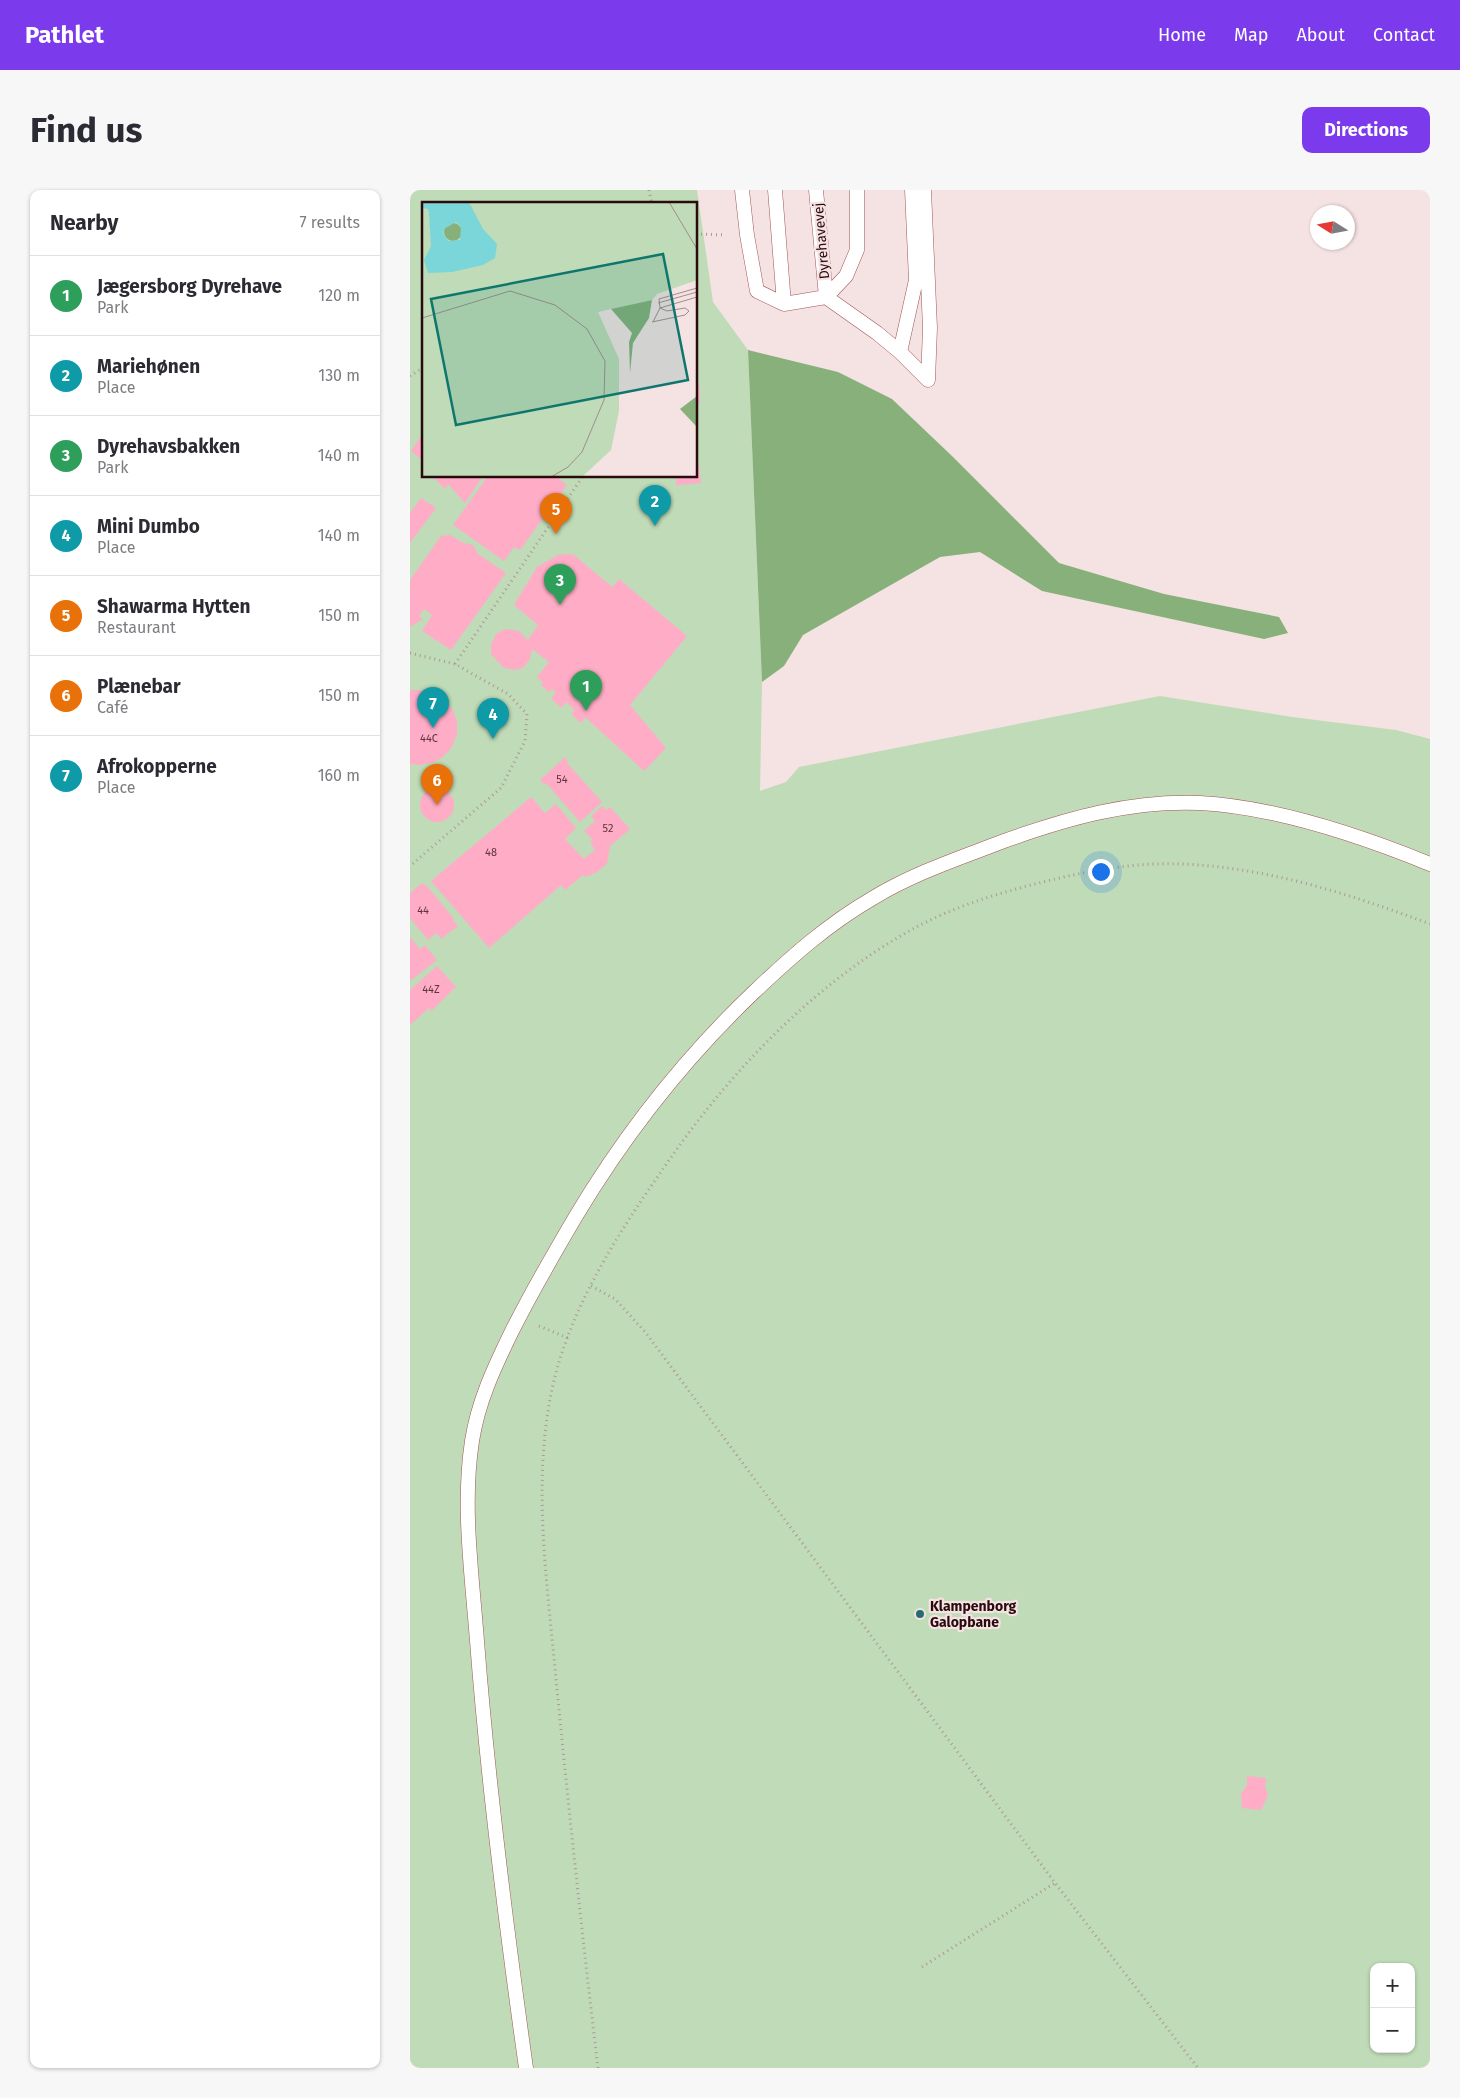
<!DOCTYPE html>
<html lang="en">
<head>
<meta charset="utf-8">
<style>
  :root { --surface:#fff; --page:#f7f7f7; --text:#2b2b33; --muted:#7c7c81; --line:#e1e1e2; --accent:#7c3aed }
  body { margin:0; font-family:"Fira Sans",sans-serif; background:var(--page); color:var(--text) }
  .controls { position:absolute; right:15px; bottom:15px; display:grid; overflow:hidden; border-radius:10px; box-shadow:0 1px 4px #0004 }
  .controls button { width:45px; height:45px; display:grid; place-items:center; padding:0; border:0; border-bottom:1px solid var(--line); background:var(--surface); color:var(--text); font:25px sans-serif }
  .compass { position:absolute; left:900px; top:15px; width:45px; height:45px; border-radius:50%; background:var(--surface); box-shadow:0 1px 4px #0004; rotate:281deg }
  .you { position:absolute; left:690px; top:681px; width:18px; height:18px; margin:-12px; border:4px solid #fff; border-radius:50%; background:#1a73e8; box-shadow:0 0 0 8px #1a73e833 }
  .badge { display:grid; place-items:center; width:32px; height:32px; border-radius:50%; background:var(--accent); color:#fff; font-size:16px; font-weight:700 }
  .pin { position:absolute; translate:-50% -41px; filter:drop-shadow(0 1px 2px #0008) }
  .pin::after { content:''; position:absolute; top:26px; width:18px; height:15px; background:inherit; clip-path:polygon(0 0,100% 0,50% 100%) }
  .list { margin:0; padding:0; list-style:none }
  h2 { display:flex; justify-content:space-between; align-items:center; height:65px; margin:0; padding:0 20px; font-size:21px }
  h2 small { font-size:16px; font-weight:400; color:var(--muted) }
  .list li { display:grid; grid-template-columns:32px 1fr auto; gap:15px; align-items:center; box-sizing:border-box; height:80px; padding:0 20px; border-top:1px solid var(--line) }
  .list b { display:block; font-size:19px; white-space:nowrap }
  .list p { margin:0; font-size:16px; white-space:nowrap; color:var(--muted) }
  .list em { font-size:16px; font-style:normal; color:var(--muted) }
  .map { position:relative; flex:none; width:1020px; height:1878px; overflow:hidden; border-radius:10px }
  header { display:flex; align-items:center; gap:30px; box-sizing:border-box; height:70px; padding:0 25px; background:var(--accent); color:#fff }
  header strong { font-size:24px }
  nav { display:flex; gap:28px; margin-inline-start:auto; font-size:18px }
  .intro { display:flex; align-items:center; justify-content:space-between; box-sizing:border-box; height:120px; padding:0 30px }
  h1 { margin:0; font-size:35px }
  .button { padding:12px 22px; border-radius:10px; background:var(--accent); color:#fff; font-size:18px; font-weight:700 }
  main { display:flex; gap:30px; padding:0 30px }
  aside { flex:1; background:var(--surface); border-radius:10px; box-shadow:0 1px 4px #0004 }
  .map>svg:first-child { display:block }
  .green { fill:#bfdbb7; fill-rule:evenodd }
  .forest { fill:#87b07b }
  .building { fill:#ffadc7 }
  .lines { fill:none; stroke-linecap:round; stroke-linejoin:round }
  .service-casing { stroke:#a25558; stroke-width:15 }
  .path { stroke:#ae9797; stroke-width:3; stroke-dasharray:1 4; stroke-linecap:butt }
  .service { stroke:#fff; stroke-width:14 }
  .poi-dot { fill:#216d6f; stroke:#f5e2e2; stroke-width:2 }
  .labels { text-anchor:middle; stroke-width:4.5; stroke-linejoin:round; paint-order:stroke }
  .number-label { font-size:11px; fill:#5e343c }
  .street-label { font-size:14px; fill:#290b0d; stroke:#f5e2e2 }
  .poi-label { font-size:14px; font-weight:bold; fill:#290b0d; stroke:#f5e2e2; text-anchor:start }
  .inset-road { fill:none; stroke:#a38c8d; stroke-width:1 }
  .view { fill:#0f766e; fill-opacity:0.15; stroke:#0f766e; stroke-width:2.5 }
  .inset-edge { fill:none; stroke:#290b0d; stroke-width:2.5 }
</style>
</head>
<body>
<header>
<strong>Pathlet</strong>
<nav><a>Home</a><a>Map</a><a>About</a><a>Contact</a></nav>
</header>
<div class="intro"><h1>Find us</h1><a class="button">Directions</a></div>
<main>
<aside>
<h2>Nearby<small>7 results</small></h2>
<ul class="list">
<li><span class="badge" style="background:#2e9e5b">1</span><div><b>Jægersborg Dyrehave</b><p>Park</p></div><em>120 m</em></li>
<li><span class="badge" style="background:#0f9aa8">2</span><div><b>Mariehønen</b><p>Place</p></div><em>130 m</em></li>
<li><span class="badge" style="background:#2e9e5b">3</span><div><b>Dyrehavsbakken</b><p>Park</p></div><em>140 m</em></li>
<li><span class="badge" style="background:#0f9aa8">4</span><div><b>Mini Dumbo</b><p>Place</p></div><em>140 m</em></li>
<li><span class="badge" style="background:#e8710a">5</span><div><b>Shawarma Hytten</b><p>Restaurant</p></div><em>150 m</em></li>
<li><span class="badge" style="background:#e8710a">6</span><div><b>Plænebar</b><p>Café</p></div><em>150 m</em></li>
<li><span class="badge" style="background:#0f9aa8">7</span><div><b>Afrokopperne</b><p>Place</p></div><em>160 m</em></li>
</ul>
</aside>
<div class="map">
<svg width="1020" height="1878" viewBox="0 0 1020 1878">
  <rect width="100%" height="100%" fill="#f5e2e2"/>
  <path class="green" d="M 0,0 L 287,0 L 303,112 L 338,160 L 352,492 L 350,601 L 376,592 L 389,577 L 750,506 L 882,527 L 986,540 L 1020,549 L 1020,1878 L 0,1878 ZM 14,14 L 286,14 L 286,286 L 14,286 ZM 964,1777 L 1001,1777 L 1001,1859 L 964,1859 Z"/>
  <path class="forest" d="M 338,160 L 428,182 L 482,209 L 542,266 L 649,373 L 754,404 L 869,427 L 878,443 L 854,449 L 632,401 L 570,362 L 530,367 L 393,445 L 374,476 L 352,492 Z"/>
  <path class="building" d="M 286,193 L 289,193 L 290,213 L 286,213 Z
    M 14,242 L 14,272 L 1,261 Z
    M 286,255 L 291,293 L 266,295 L 266,286 L 286,286 Z
    M 22,286 L 73,286 L 55,313 L 38,294 L 35,299 Z
    M 78,286 L 145,286 L 157,295 L 110,360 L 104,357 L 94,371 L 43,335 Z
    M 11,308 L 26,318 L 0,353 L 0,323 Z
    M 40,345 L 55,354 L 57,353 L 64,356 L 67,363 L 96,383 L 41,460 L 12,441 L 22,425 L 14,419 L 9,426 L 13,429 L 0,437 L 0,390 L 31,346 Z
    M 157,364 L 164,365 L 202,397 L 209,389 L 277,446 L 220,515 L 256,558 L 234,581 L 175,527 L 171,533 L 161,524 L 165,520 L 156,512 L 151,518 L 141,508 L 146,503 L 142,499 L 139,502 L 131,495 L 133,492 L 127,487 L 139,472 L 122,459 L 120,469 L 113,478 L 104,480 L 94,478 L 81,464 L 81,455 L 86,444 L 95,439 L 109,441 L 118,450 L 128,435 L 104,415 L 127,377 L 148,365 Z
    M 3,500 L 14,500 L 25,503 L 35,510 L 42,519 L 47,531 L 47,544 L 42,557 L 33,567 L 22,573 L 9,575 L 0,574 L 0,501 Z
    M 155,567 L 158,572 L 157,573 L 192,612 L 170,632 L 136,593 L 135,595 L 130,590 Z
    M10 615a17 17 0 1 1 34 0a17 17 0 1 1-34 0Z
    M 121,607 L 135,623 L 146,614 L 166,638 L 155,649 L 174,669 L 185,660 L 180,652 L 183,650 L 174,641 L 185,631 L 181,626 L 192,616 L 196,620 L 200,617 L 220,639 L 200,656 L 197,674 L 187,682 L 175,687 L 173,685 L 155,700 L 151,695 L 79,758 L 21,691 Z
    M 12,693 L 18,697 L 44,729 L 43,730 L 48,736 L 31,749 L 26,743 L 18,750 L 0,728 L 0,703 Z
    M 0,747 L 10,759 L 15,755 L 27,770 L 0,791 Z
    M 27,776 L 46,797 L 21,821 L 19,818 L 0,835 L 0,800 Z
    M 837,1586 L 856,1588 L 855,1597 L 858,1605 L 851,1620 L 832,1618 L 831,1604 L 837,1595 Z"/>
  <g class="lines">
    <g class="service-casing">
      <path id="service" d="M 332,0 L 337,45 L 347,101 L 374,114 L 416,107
        M 365,0 L 374,114
        M 406,0 L 416,107
        M 514,0 L 520,138 L 518,190
        M 416,107 L 467,143 L 490,162 L 518,190
        M 416,107 L 436,86 L 447,60 L 447,0
        M 490,162 L 506,90 L 502,0
        M 116,1878 C 96,1736 78,1594 67,1451 C 62,1385 52,1316 62,1251 C 68,1212 84,1178 101,1143 C 121,1103 143,1065 166,1026 C 215,944 274,869 343,803 C 381,767 418,734 463,708 C 504,683 550,668 594,651 C 658,628 722,610 790,613 C 865,617 951,646 1020,674"/>
    </g>
    <path class="path" d="M 239,0 L 242,14
      M 286,44 L 316,45
      M 0,186 L 14,177
      M 0,463 L 45,474 L 98,504 L 117,524 L 115,551 L 91,598 L 0,676
      M 45,474 L 173,286
      M 181,1096 L 205,1109 L 236,1143 L 645,1693 L 788,1878
      M 129,1136 L 158,1148
      M 512,1777 L 645,1693
      M 188,1878 C 172,1745 158,1612 145,1479 C 137,1392 124,1302 139,1215 C 153,1129 204,1049 253,979 C 316,886 402,795 501,740 C 540,718 585,704 629,693 C 676,681 724,672 773,674 C 859,678 940,704 1020,734"/>
    <use href="#service" class="service"/>
  </g>
  <circle class="poi-dot" cx="510" cy="1424" r="5"/>
  <g class="labels">
    <g class="number-label">
      <text x="19" y="552">44C</text>
      <text x="152" y="593">54</text>
      <text x="198" y="642">52</text>
      <text x="81" y="666">48</text>
      <text x="13" y="724">44</text>
      <text x="21" y="803">44Z</text>
    </g>
    <g class="street-label">
      <text transform="translate(411 51) rotate(-95)" y="5">Dyrehavevej</text>
    </g>
    <g class="poi-label">
      <text x="520" y="1421">Klampenborg<tspan x="520" dy="16">Galopbane</tspan></text>
    </g>
  </g>
  <g transform="translate(12 12)">
    <rect width="275" height="275" fill="#f5e2e2"/>
    <path d="M 0,0 L 275,0 L 275,78 L 235,92 L 230,98 L 176,110 L 197,157 L 197,209 L 189,248 L 160,275 L 0,275 Z" fill="#bfdbb7"/>
    <path d="M22 30a9 9 0 1 1 18 0a9 9 0 1 1-18 0ZM 230,98 L 227,116 L 211,141 L 208,171 L 207,140 L 210,131 L 189,107 ZM 275,194 L 275,225 L 258,207 Z" fill="#87b07b"/>
    <path d="M 0,0 L 47,0 L 61,27 L 75,42 L 73,56 L 61,63 L 30,70 L 6,71 L 2,58 L 9,44 L 7,12 L 6,7 L 0,6 ZM 34,20 L 39,25 L 38,38 L 26,39 L 21,31 L 22,27 Z" fill="#7ad6d9" fill-rule="evenodd"/>
    <path class="inset-road" d="M 247,0 L 275,47M 236,101 L 275,90M 238,106 L 237,97 L 275,86M 238,106 L 275,95M 0,116 L 88,89 L 133,103 L 165,127 L 183,159 L 182,198 L 160,250 L 146,265 L 129,275M 230,120 L 263,113 L 267,109 L 263,106 L 245,109 L 238,106M 231,120 L 238,106"/>
    <path class="view" d="M 241,52 L 266,178 L 34,223 L 9,97 Z"/>
    <rect width="275" height="275" class="inset-edge"/>
  </g>
</svg>
<div class="controls">
<button>+</button>
<button>−</button>
</div>
<svg class="compass" viewBox="-18 -18 36 36"><path d="M0-13l5 13h-10z" fill="#e53935"/><path d="M0 13l5-13h-10z" fill="#7c7c81"/></svg>
<div class="you"></div>
<div class="pin badge" style="left:176px;top:521px;background:#2e9e5b">1</div>
<div class="pin badge" style="left:245px;top:336px;background:#0f9aa8">2</div>
<div class="pin badge" style="left:150px;top:415px;background:#2e9e5b">3</div>
<div class="pin badge" style="left:83px;top:549px;background:#0f9aa8">4</div>
<div class="pin badge" style="left:146px;top:344px;background:#e8710a">5</div>
<div class="pin badge" style="left:27px;top:615px;background:#e8710a">6</div>
<div class="pin badge" style="left:23px;top:538px;background:#0f9aa8">7</div>
</div>
</main>
</body>
</html>
